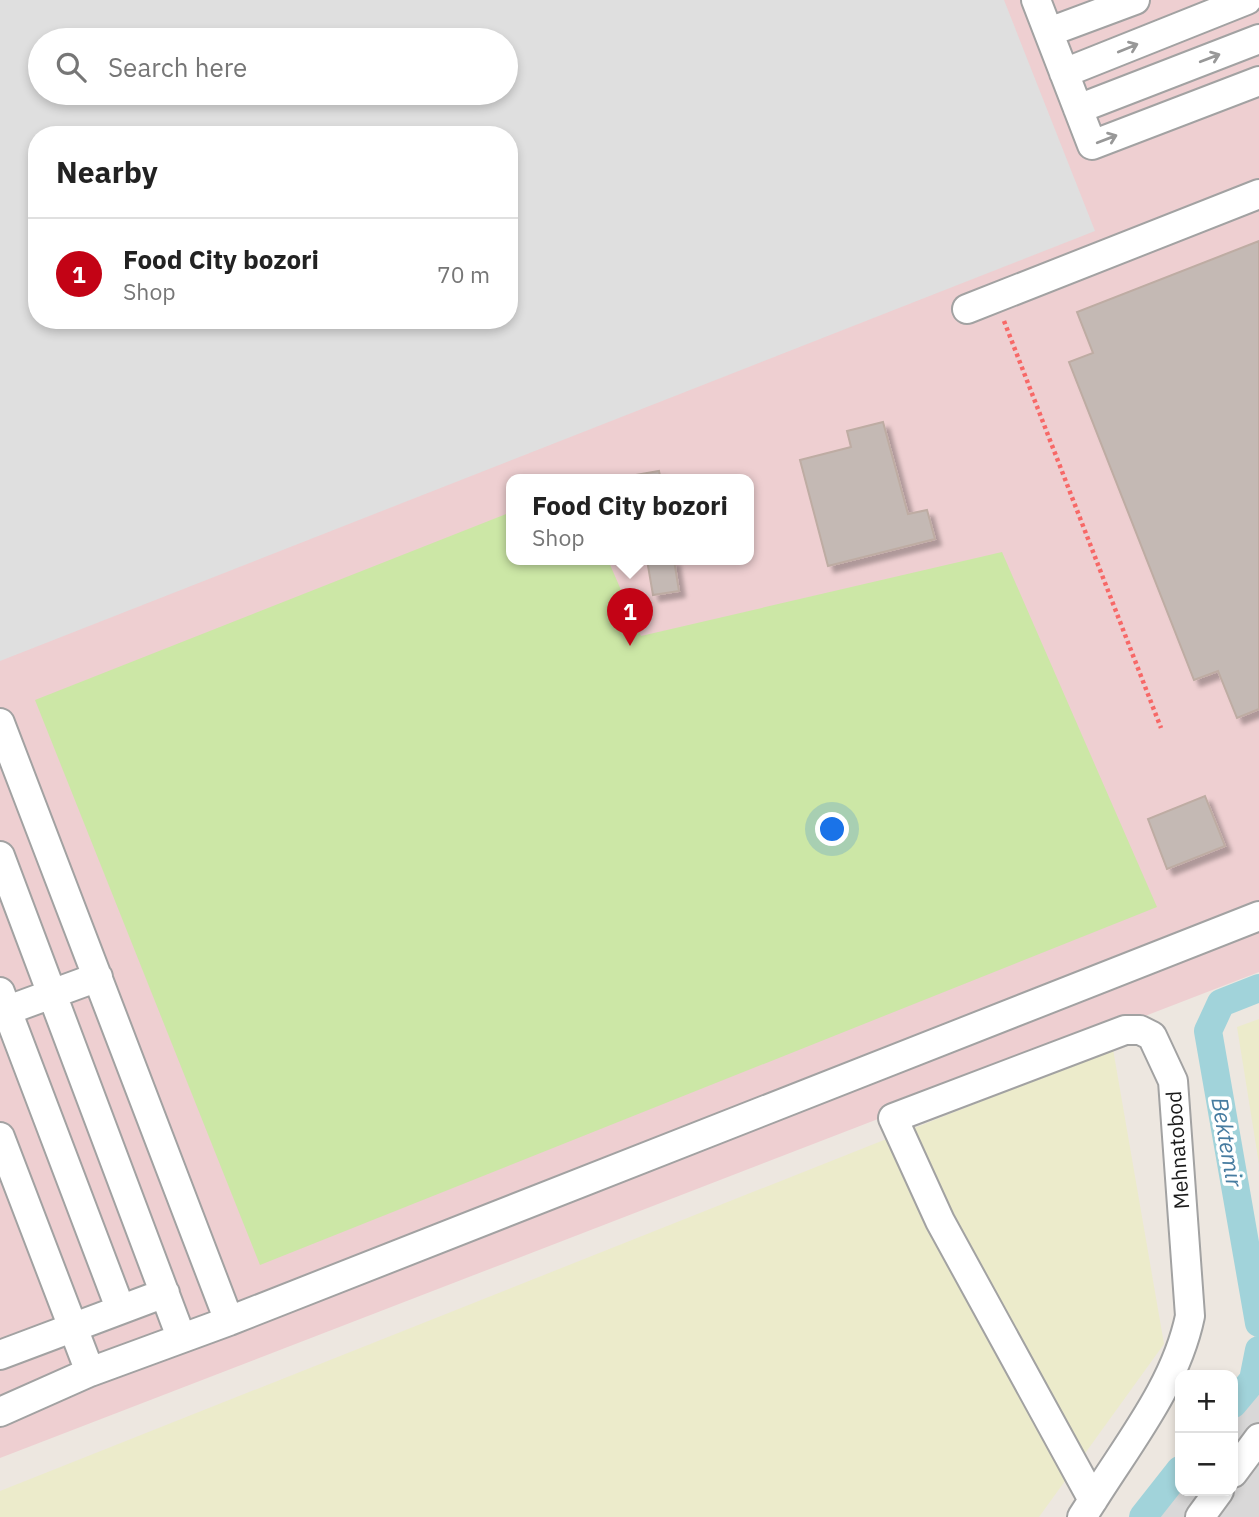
<!DOCTYPE html>
<html lang="en">
<head>
<meta charset="utf-8">
<style>
  :root { --surface:#fff; --page:#f2f2f2; --text:#222; --muted:#767676; --line:#e0e0e0; --accent:#c30315 }
  body { margin:0; font-family:"IBM Plex Sans",sans-serif; background:var(--page); color:var(--text) }
  .controls { position:absolute; right:21px; bottom:21px; display:grid; overflow:hidden; border-radius:14px; box-shadow:0 4px 10px #0003 }
  .controls button { width:63px; height:63px; display:grid; place-items:center; padding:0; border:0; border-bottom:2px solid var(--line); background:var(--surface); color:var(--text); font:35px sans-serif }
  .you { position:absolute; left:833px; top:830px; width:24px; height:24px; margin:-18px; border:5px solid #fff; border-radius:50%; background:#1a73e8; box-shadow:0 0 0 10px #1a73e833 }
  .badge { display:grid; place-items:center; width:46px; height:46px; border-radius:50%; background:var(--accent); color:#fff; font-size:23px; font-weight:700 }
  .pin { position:absolute; translate:-50% -58px; filter:drop-shadow(0 2px 4px #0008) }
  .pin::after { content:''; position:absolute; top:37px; width:24px; height:21px; background:inherit; clip-path:polygon(0 0,100% 0,50% 100%) }
  .popup { position:absolute; left:506px; top:474px; width:248px; height:91px; box-sizing:border-box; display:grid; place-content:center; border-radius:14px; background:var(--surface); filter:drop-shadow(0 2px 5px #0005); font-size:23px; white-space:nowrap; color:var(--muted) }
  .popup b { font-size:26px; color:var(--text) }
  .popup::after { content:''; position:absolute; left:50%; top:100%; margin-left:-14px; border:14px solid transparent; border-top-color:var(--surface) }
  .list { margin:0; padding:0; list-style:none }
  h2 { display:flex; justify-content:space-between; align-items:center; height:91px; margin:0; padding:0 28px; font-size:30px }
  h2 small { font-size:23px; font-weight:400; color:var(--muted) }
  .list li { display:grid; grid-template-columns:46px 1fr auto; gap:21px; align-items:center; box-sizing:border-box; height:112px; padding:0 28px; border-top:2px solid var(--line) }
  .list b { display:block; font-size:26px; white-space:nowrap }
  .list p { margin:0; font-size:23px; white-space:nowrap; color:var(--muted) }
  .list em { font-size:23px; font-style:normal; color:var(--muted) }
  .icon { flex:none; width:38px; height:38px; fill:none; stroke:currentColor; stroke-width:2; stroke-linecap:round; stroke-linejoin:round }
  .map { position:relative; flex:none; width:1259px; height:1517px; overflow:hidden }
  .search { position:absolute; background:var(--surface); box-shadow:0 4px 10px #0003; left:28px; top:28px; width:490px; height:77px; display:flex; align-items:center; gap:18px; box-sizing:border-box; padding:0 24px; border-radius:38px; color:var(--muted); font-size:26px }
  .panel { position:absolute; background:var(--surface); box-shadow:0 4px 10px #0003; left:28px; top:126px; width:490px; height:203px; border-radius:28px }
  .map>svg:first-child { display:block }
  .residential { fill:#d9d8d8 }
  .commercial { fill:#eecfd1; fill-rule:evenodd }
  .farmland { fill:#ecebcb }
  .grass { fill:#cce7a6 }
  .parking { fill:#dfdfdf; fill-rule:evenodd }
  .lines { fill:none; stroke-linecap:round; stroke-linejoin:round }
  .canal { stroke:#a1d3da; stroke-width:28 }
  .building { fill:#c4b9b4; stroke:#beaca3; stroke-width:2; filter:url(#shadow) }
  .minor-casing { stroke:#a2a2a2; stroke-width:32 }
  .path { stroke:#f76867; stroke-width:4.5; stroke-dasharray:3.5 3.5; stroke-linecap:butt }
  .minor { stroke:#fff; stroke-width:28 }
  .oneway { stroke:#989898 }
  .labels { text-anchor:middle; stroke-width:7; stroke-linejoin:round; paint-order:stroke }
  .street-label { font-size:21px; fill:#1b1b1b; stroke:#fff }
  .water-label { font-size:23px; font-style:italic; fill:#477ca0; stroke:#fff }
</style>
</head>
<body>
<div class="map">
<svg width="1259" height="1517" viewBox="0 0 1259 1517">
  <defs>
    <filter id="shadow"><feDropShadow dx="6" dy="6" stdDeviation="2" flood-color="#0004"/></filter>
  </defs>
  <rect width="100%" height="100%" fill="#ede7e0"/>
  <path class="residential" d="M 1259,1383 L 1259,1517 L 1156,1517 L 1180,1485 L 1180,1491 L 1233,1491 L 1233,1417 Z"/>
  <path class="commercial" d="M 0,0 L 1259,0 L 1259,972 L 0,1458 ZM 40,40 L 506,40 L 506,93 L 40,93 ZM 37,135 L 509,135 L 509,320 L 37,320 ZM 511,480 L 749,480 L 749,560 L 511,560 Z"/>
  <path class="farmland" d="M 1259,1019 L 1259,1164 L 1237,1027 Z
    M 1113,1049 L 1164,1344 L 1039,1517 L 0,1517 L 0,1491 Z"/>
  <path class="grass" d="M 511,512 L 511,560 L 608,560 L 641,636 L 1002,552 L 1157,907 L 260,1265 L 35,700 Z"/>
  <path class="parking" d="M 0,0 L 1004,0 L 1095,231 L 0,661 ZM 40,40 L 506,40 L 506,93 L 40,93 ZM 37,135 L 509,135 L 509,320 L 37,320 Z"/>
  <g class="lines">
    <path class="canal" d="M 1259,988 L 1221,1003 L 1208,1031 L 1259,1323
      M 1233,1404 L 1253,1380 L 1259,1350
      M 1143,1517 L 1180,1470"/>
  </g>
  <path class="building" d="M 1259,241 L 1259,709 L 1237,718 L 1218,671 L 1194,680 L 1069,362 L 1093,353 L 1077,312 Z
    M 883,422 L 908,514 L 927,510 L 935,539 L 828,566 L 800,460 L 851,447 L 847,431 Z
    M 659,471 L 661,480 L 618,480 L 618,478 Z
    M 647,560 L 674,560 L 679,591 L 653,595 Z
    M 1205,796 L 1225,846 L 1167,869 L 1148,819 Z"/>
  <g class="lines">
    <g class="minor-casing">
      <path id="minor" d="M 1036,0 L 1092,145 L 1259,81
        M 1049,32 L 1135,0
        M 1064,73 L 1247,0
        M 1078,109 L 1259,39
        M 967,309 L 1259,194
        M 0,723 L 229,1321
        M 0,856 L 181,1337
        M 0,992 L 120,1308
        M 0,1013 L 98,977
        M 0,1137 L 90,1372
        M 0,1355 L 165,1293
        M 0,1412 L 90,1372 L 229,1321 L 1259,916
        M 1233,1473 L 1259,1438
        M 1082,1517 L 1093,1500 C 1130,1441 1176,1384 1190,1316 L 1173,1081 L 1152,1036 L 1140,1030 L 1125,1030 L 893,1118 L 940,1221 L 1093,1500
        M 1200,1517 L 1219,1491"/>
    </g>
    <path class="path" d="M 1004,321 L 1161,728"/>
    <use href="#minor" class="minor"/>
  </g>
  <defs><path id="oneway-shaft" d="M-6 0H5M1.5-3L5.5 0L1.5 3" fill="none" stroke-width="1.6" stroke-linecap="round" stroke-linejoin="round" transform="scale(1.75)"/></defs>
  <g class="oneway">
    <use href="#oneway-shaft" transform="translate(1128 48) rotate(-22)"/>
    <use href="#oneway-shaft" transform="translate(1210 58) rotate(-21)"/>
    <use href="#oneway-shaft" transform="translate(1107 139) rotate(-21)"/>
  </g>
  <g class="labels">
    <g class="street-label">
      <text transform="translate(1178 1150) rotate(-94)" y="7">Mehnatobod</text>
    </g>
    <g class="water-label">
      <text transform="translate(1227 1142) rotate(80)" y="8">Bektemir</text>
    </g>
  </g>
</svg>
<div class="controls">
<button>+</button>
<button>−</button>
</div>
<div class="you"></div>
<div class="pin badge" style="left:630px;top:646px">1</div>
<div class="popup"><b>Food City bozori</b>Shop</div>
<div class="search"><svg class="icon" aria-label="search" viewBox="0 0 24 24"><circle cx="10" cy="10" r="6"/><path d="M15 15l6 6"/></svg>Search here</div>
<section class="panel">
<h2>Nearby<small></small></h2>
<ul class="list">
<li><span class="badge">1</span><div><b>Food City bozori</b><p>Shop</p></div><em>70 m</em></li>
</ul>
</section>
</div>
</body>
</html>
